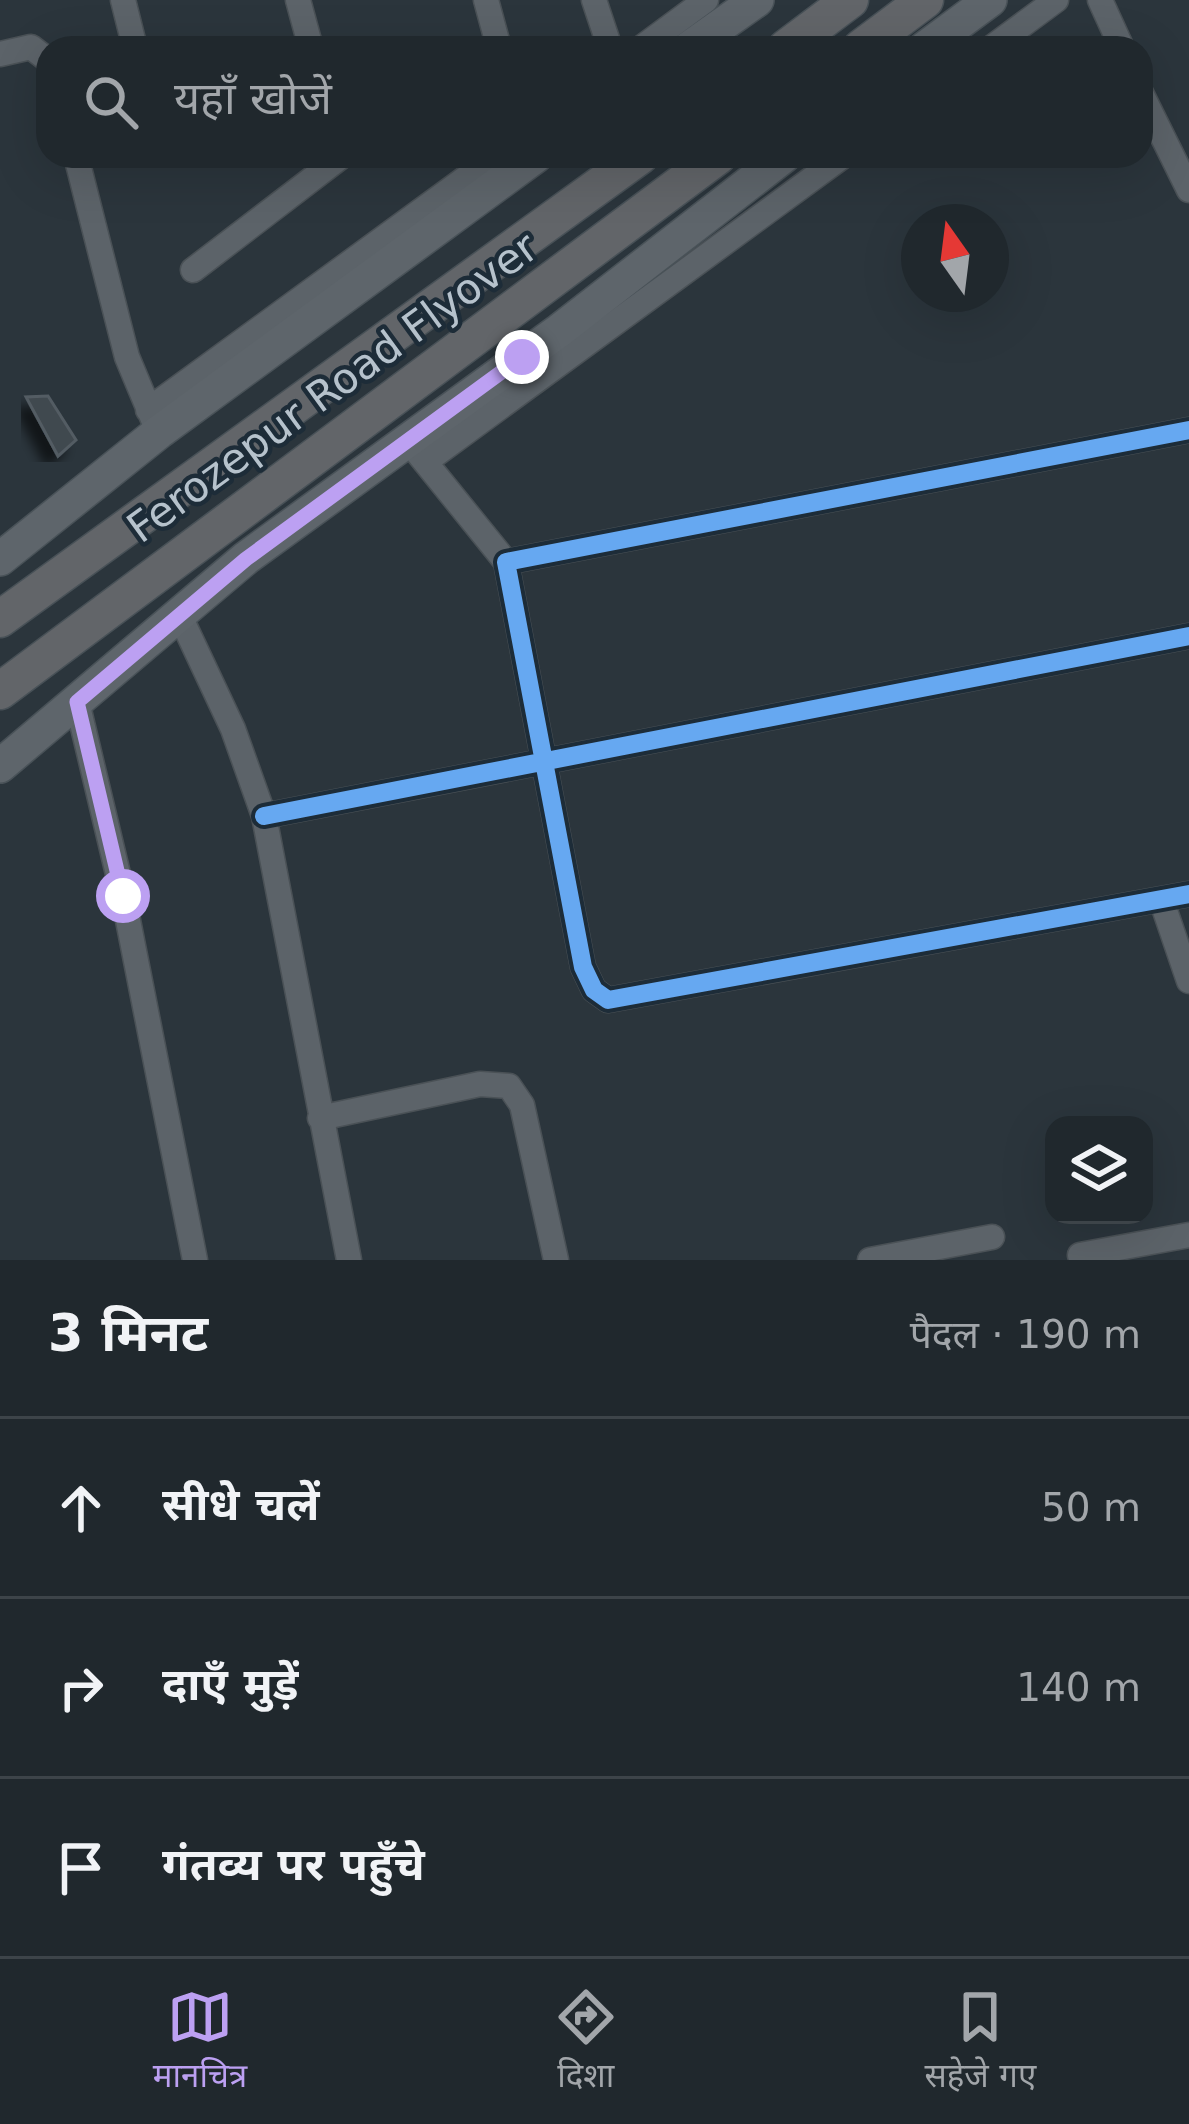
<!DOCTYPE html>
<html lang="hi">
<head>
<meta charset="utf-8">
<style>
  :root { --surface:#20282d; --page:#283035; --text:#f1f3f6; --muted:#a2a6aa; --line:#3d4449; --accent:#bca0f2 }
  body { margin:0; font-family:"DejaVu Sans","Noto Sans Devanagari",sans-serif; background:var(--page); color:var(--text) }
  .controls { position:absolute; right:36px; bottom:36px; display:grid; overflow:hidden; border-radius:24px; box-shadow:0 12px 48px #0002 }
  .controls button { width:108px; height:108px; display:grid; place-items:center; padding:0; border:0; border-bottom:3px solid var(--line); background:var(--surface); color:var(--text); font:60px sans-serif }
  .compass { position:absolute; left:901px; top:204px; width:108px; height:108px; border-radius:50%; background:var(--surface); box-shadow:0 12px 48px #0002; rotate:346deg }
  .stop { position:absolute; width:36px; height:36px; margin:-27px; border:9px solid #bca0f2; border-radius:50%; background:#fff }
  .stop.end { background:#bca0f2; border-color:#fff; box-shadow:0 3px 12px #0008 }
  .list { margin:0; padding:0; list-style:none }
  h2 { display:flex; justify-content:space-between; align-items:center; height:156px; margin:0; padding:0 48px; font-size:51px }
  h2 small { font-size:39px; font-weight:400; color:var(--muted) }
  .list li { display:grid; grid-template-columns:78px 1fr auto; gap:36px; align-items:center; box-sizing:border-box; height:180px; padding:0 48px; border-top:3px solid var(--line) }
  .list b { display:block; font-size:45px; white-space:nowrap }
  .list em { font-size:39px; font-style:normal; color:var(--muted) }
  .icon { flex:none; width:66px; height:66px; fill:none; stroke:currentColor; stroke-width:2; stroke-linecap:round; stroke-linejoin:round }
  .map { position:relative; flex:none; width:1189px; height:1260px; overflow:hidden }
  .search { position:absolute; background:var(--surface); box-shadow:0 12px 48px #0002; left:36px; right:36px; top:36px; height:132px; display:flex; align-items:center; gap:30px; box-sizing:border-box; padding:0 42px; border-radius:36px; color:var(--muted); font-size:45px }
  .sheet { height:696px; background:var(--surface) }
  nav { display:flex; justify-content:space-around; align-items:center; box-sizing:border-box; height:168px; border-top:3px solid var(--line); background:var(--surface); font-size:33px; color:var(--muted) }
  nav a { display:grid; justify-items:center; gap:6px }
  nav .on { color:var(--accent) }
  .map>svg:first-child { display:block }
  .building { fill:#41494f; stroke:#535c63; stroke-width:3; filter:url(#shadow) }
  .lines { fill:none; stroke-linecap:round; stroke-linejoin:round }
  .minor-casing { stroke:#4a5156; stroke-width:27 }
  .major-casing { stroke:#495258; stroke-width:36 }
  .highway-casing { stroke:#485157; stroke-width:39 }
  .minor { stroke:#5c6369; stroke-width:24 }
  .major { stroke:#5e656b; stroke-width:33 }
  .highway { stroke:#626569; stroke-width:36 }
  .cycleway-casing { stroke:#1d2c38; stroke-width:26 }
  .cycleway { stroke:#66a8f1; stroke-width:18 }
  .route { stroke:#bca0f2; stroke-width:15 }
  .labels { text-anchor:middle; stroke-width:9; stroke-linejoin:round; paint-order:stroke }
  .street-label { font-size:42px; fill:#b6c2cc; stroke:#1d2c38 }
</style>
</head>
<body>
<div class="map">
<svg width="1189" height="1260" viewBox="0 0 1189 1260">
  <defs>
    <filter id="shadow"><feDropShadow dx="-11" dy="11" stdDeviation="6" flood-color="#0009"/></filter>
  </defs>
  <rect width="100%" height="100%" fill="#2b353c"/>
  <path class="building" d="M 48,396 L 76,440 L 58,456 L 26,397 Z"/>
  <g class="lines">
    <g class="minor-casing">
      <path id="minor" d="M 123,0 L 135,48
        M 298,0 L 311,48
        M 486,0 L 499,48
        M 594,0 L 610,48
        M 1100,0 L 1122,48
        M 641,48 L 706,0
        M 991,48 L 1056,0
        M 0,54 L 31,47 L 48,60
        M 1141,93 L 1189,190
        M 76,156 L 127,357 L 155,424
        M 193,270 L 342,156
        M 148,410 L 496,156
        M 1189,430 L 506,562 L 583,967 L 594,990 L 608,1000 L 1189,894
        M 417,452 L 506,562
        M 425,462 L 843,156
        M 179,614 L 233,729 L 264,816 L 349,1260
        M 77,702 L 123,895 L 195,1260
        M 264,816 L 1189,636
        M 1161,899 L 1189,981
        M 320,1118 L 480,1084 L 509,1086 L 522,1105 L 556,1260
        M 1080,1255 L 1189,1235
        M 870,1260 L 992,1237"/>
    </g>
    <g class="major-casing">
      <path id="major" d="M 689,48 L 757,0
        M 925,48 L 990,0
        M 0,559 L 159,432 L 536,156
        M 0,766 L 246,558 L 560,330 L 784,156"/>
    </g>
    <g class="highway-casing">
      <path id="highway" d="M 786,48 L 850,0
        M 861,48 L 925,0
        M 0,619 L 640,156
        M 0,691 L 718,156"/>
    </g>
    <use href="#minor" class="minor"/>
    <use href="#major" class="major"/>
    <use href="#highway" class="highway"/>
    <g class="cycleway-casing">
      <path id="cycleway" d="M 1189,430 L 506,562 L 583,967 L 594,990 L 608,1000 L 1189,894
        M 264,816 L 1189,636"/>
    </g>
    <use href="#cycleway" class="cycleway"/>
  </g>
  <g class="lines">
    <path class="route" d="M 123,896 L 77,702 L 246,559 L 522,357"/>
  </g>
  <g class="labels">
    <g class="street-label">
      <text transform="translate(332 387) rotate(-36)" y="15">Ferozepur Road Flyover</text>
    </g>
  </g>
</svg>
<div class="controls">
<button><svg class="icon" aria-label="layers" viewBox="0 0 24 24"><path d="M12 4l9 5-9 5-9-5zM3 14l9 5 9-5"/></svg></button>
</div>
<svg class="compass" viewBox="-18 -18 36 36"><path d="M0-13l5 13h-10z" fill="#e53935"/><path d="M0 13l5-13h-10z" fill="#a2a6aa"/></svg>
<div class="stop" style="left:123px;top:896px"></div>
<div class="stop end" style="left:522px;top:357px"></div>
<div class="search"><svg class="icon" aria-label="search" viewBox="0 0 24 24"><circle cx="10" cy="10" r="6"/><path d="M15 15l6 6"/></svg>यहाँ खोजें</div>
</div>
<section class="sheet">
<h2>3 मिनट<small>पैदल · 190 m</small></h2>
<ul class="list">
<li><svg class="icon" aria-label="ahead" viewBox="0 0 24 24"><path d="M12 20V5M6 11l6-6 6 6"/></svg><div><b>सीधे चलें</b></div><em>50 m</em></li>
<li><svg class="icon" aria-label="right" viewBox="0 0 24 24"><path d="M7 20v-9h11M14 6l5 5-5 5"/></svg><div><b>दाएँ मुड़ें</b></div><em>140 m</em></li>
<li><svg class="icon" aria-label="arrive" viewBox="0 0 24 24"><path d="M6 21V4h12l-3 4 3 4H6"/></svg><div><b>गंतव्य पर पहुँचे</b></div></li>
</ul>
</section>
<nav>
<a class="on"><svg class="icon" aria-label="map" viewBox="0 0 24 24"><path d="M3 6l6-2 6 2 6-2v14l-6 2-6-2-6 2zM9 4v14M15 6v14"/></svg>मानचित्र</a>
<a><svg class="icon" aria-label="directions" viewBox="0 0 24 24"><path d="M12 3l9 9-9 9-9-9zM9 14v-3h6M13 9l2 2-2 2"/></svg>दिशा</a>
<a><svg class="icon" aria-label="saved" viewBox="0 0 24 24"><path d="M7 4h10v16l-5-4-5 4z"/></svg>सहेजे गए</a>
</nav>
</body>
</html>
